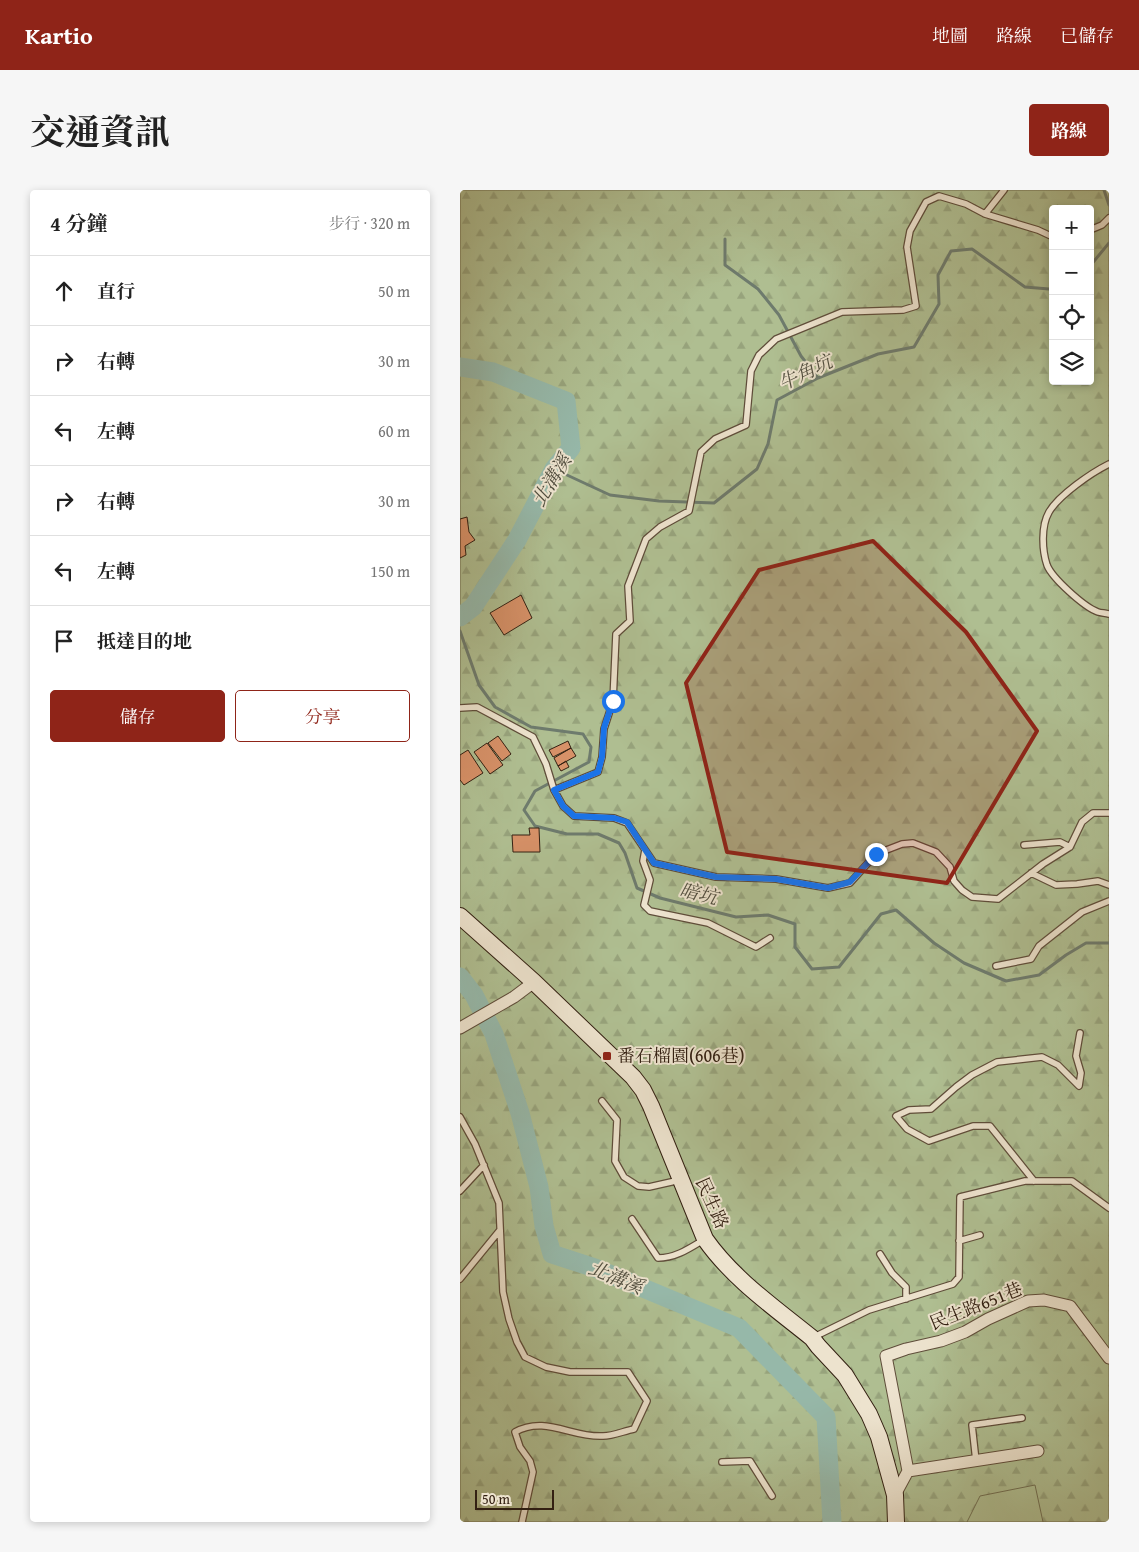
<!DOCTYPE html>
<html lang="zh-TW">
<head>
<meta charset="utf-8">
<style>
  :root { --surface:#fff; --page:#f6f6f6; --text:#222; --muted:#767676; --line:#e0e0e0; --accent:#8f2418 }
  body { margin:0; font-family:"Gentium Book Plus","Noto Serif TC",serif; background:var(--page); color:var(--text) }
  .controls { position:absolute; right:15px; top:15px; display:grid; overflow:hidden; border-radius:5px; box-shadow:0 2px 8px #0003 }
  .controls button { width:45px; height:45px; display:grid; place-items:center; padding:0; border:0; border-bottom:1px solid var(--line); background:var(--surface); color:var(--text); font:25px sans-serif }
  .scale { position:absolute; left:15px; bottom:12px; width:79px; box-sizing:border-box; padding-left:5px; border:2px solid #332012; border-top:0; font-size:14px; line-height:18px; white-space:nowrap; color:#332012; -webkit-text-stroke:4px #ede3ce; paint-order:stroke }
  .stop { position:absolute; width:15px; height:15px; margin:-11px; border:4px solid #1a73e8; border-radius:50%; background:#fff }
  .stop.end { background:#1a73e8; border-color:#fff; box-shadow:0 1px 5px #0008 }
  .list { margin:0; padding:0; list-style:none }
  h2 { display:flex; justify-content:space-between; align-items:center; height:65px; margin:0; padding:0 20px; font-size:21px }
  h2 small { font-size:16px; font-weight:400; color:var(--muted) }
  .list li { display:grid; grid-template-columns:32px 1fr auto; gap:15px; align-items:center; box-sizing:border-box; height:70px; padding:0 20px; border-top:1px solid var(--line) }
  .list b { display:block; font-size:19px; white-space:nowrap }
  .list em { font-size:16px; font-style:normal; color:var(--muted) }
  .actions { display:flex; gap:10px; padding:15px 20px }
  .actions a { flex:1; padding:11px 0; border:1px solid var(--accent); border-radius:5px; text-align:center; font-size:18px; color:var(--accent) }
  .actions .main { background:var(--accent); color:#fff }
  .icon { flex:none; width:28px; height:28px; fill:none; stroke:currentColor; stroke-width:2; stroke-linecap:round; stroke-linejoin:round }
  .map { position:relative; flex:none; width:649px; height:1332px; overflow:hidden; border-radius:5px }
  header { display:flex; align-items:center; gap:30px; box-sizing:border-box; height:70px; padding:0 25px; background:var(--accent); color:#fff }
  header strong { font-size:24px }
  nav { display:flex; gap:28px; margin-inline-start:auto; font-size:18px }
  .intro { display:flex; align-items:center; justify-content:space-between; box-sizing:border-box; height:120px; padding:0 30px }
  h1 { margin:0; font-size:35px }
  .button { padding:12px 22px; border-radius:5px; background:var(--accent); color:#fff; font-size:18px; font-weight:700 }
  main { display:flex; gap:30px; padding:0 30px }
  aside { flex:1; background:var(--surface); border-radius:5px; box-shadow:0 2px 8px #0003 }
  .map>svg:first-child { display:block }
  .forest { fill:url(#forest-firs); stroke:#716f52; fill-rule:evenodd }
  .pitch { fill:#afbe91; stroke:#716f52 }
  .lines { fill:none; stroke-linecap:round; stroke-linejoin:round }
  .stream { stroke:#6e7b6d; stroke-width:3 }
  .river { stroke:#96b8a9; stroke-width:19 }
  .building { fill:#d79168; stroke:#332012 }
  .lane-casing { stroke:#5f4d3a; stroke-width:8 }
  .street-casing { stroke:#5f4d3a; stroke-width:13 }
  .secondary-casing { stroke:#332012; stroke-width:18 }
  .lane { stroke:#ede3ce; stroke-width:5.5 }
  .street { stroke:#ede3ce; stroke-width:11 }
  .secondary { stroke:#ede3ce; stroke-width:16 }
  .route { stroke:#1a73e8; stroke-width:6 }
  .marked { fill:#8f2418; fill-opacity:0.2; stroke:#8f2418; stroke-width:4; stroke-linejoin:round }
  .poi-dot { fill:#8f2418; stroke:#ede3ce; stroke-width:2 }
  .labels { text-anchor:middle; stroke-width:4; stroke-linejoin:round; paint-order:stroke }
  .poi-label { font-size:18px; fill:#332012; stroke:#ede3ce; text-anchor:start }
  .street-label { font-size:18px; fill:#332012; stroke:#ede3ce }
  .water-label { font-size:19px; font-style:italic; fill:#514e3f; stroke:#ede3ce }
</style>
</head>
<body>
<header>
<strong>Kartio</strong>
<nav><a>地圖</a><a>路線</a><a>已儲存</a></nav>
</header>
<div class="intro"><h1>交通資訊</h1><a class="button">路線</a></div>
<main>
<aside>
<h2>4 分鐘<small>步行 · 320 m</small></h2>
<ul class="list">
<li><svg class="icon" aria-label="ahead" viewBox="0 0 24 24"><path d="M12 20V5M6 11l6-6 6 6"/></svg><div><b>直行</b></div><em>50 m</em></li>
<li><svg class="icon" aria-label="right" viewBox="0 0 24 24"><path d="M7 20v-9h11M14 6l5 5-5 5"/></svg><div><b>右轉</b></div><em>30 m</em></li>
<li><svg class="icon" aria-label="left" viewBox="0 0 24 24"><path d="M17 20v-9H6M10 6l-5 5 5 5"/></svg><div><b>左轉</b></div><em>60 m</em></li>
<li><svg class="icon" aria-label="right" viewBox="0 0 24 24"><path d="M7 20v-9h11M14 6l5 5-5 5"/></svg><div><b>右轉</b></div><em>30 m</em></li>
<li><svg class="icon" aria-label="left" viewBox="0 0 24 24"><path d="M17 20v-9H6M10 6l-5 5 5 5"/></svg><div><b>左轉</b></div><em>150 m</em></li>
<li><svg class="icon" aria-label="arrive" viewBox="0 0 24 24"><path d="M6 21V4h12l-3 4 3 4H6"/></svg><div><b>抵達目的地</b></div></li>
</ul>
<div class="actions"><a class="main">儲存</a><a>分享</a></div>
</aside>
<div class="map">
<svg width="649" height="1332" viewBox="0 0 649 1332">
  <defs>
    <pattern id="forest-firs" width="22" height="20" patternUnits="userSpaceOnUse" patternTransform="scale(1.25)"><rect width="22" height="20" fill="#afbe91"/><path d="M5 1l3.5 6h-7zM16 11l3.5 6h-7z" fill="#97a37c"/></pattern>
  </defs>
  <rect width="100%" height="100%" fill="#e3d4b4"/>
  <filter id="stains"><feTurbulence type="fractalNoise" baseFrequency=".004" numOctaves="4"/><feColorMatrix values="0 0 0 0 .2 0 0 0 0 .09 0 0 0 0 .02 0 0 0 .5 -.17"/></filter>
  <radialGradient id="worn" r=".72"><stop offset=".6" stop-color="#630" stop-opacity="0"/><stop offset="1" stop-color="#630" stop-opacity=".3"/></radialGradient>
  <path class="forest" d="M 0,0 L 649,0 L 649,1332 L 0,1332 ZM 593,19 L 630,19 L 630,191 L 593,191 Z"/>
  <path class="pitch" d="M 575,1295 L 583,1332 L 507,1332 L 520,1306 Z"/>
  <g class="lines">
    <path class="stream" d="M 644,0 L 649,15
      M 265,49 L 265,75 L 298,99 L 319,125 L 341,166 L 358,188
      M 630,76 L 649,53
      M 94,279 L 150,305 L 199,311 L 254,313 L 297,279 L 308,254 L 317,210 L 358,188 L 418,164 L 454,157 L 479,114 L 478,85 L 491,61 L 512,59 L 565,97 L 589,99 L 593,97
      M 0,441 L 19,495 L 35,517 L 71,537 L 123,544 L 131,557 L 129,572 L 75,601 L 64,620 L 75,636 L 107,644 L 138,644 L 159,653 L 165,663 L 177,698 L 200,708 L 276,727 L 308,725 L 335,734 L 335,757 L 352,779 L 379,777 L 421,724 L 436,720 L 474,753 L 504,773 L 546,791 L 579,785 L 606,765 L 626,753 L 649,753"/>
    <path class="river" d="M 0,177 L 33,182 L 106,211 L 111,258 L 94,279 L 57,350 L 13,417 L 0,427
      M 0,787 L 14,805 L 34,844 L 60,923 L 79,997 L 84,1036 L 92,1064 L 135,1078 L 279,1138 L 366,1227 L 372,1332"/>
  </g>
  <path class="building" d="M 7,327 L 9,342 L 15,350 L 5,356 L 6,365 L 0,368 L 0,329 Z
    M 61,405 L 72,428 L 44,445 L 30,423 Z
    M 38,546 L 51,564 L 42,571 L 28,553 Z
    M 108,551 L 111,558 L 93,567 L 89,560 Z
    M 27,553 L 43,575 L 30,584 L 14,562 Z
    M 111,558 L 116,566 L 98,576 L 94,568 Z
    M 8,560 L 23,583 L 4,595 L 0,590 L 0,565 Z
    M 106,571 L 109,577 L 101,581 L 98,576 Z
    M 69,638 L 79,638 L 80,662 L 53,662 L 52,645 L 70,645 Z"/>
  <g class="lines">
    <g class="lane-casing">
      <path id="lane" d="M 525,24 L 578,40 L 593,47
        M 630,40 L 642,35 L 649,28
        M 649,274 C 631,283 599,305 589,322 C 581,336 582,360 587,375 C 592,388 624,417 638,422 C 641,423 645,423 649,424
        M 0,518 L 17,517 L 73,547 L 86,574 L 94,600 L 103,616 L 114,626 L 154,628 L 167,633 L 194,673 L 256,687 L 316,689 L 368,698 L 390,693 L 416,664 L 442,654 L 453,653 L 476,662 L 490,677 L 494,691 L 502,700 L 512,707 L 538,709 L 583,674 L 610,657 L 622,632 L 633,623 L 649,623
        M 94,600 L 138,582 L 142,567 L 144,539 L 153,511 L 156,444 L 170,431 L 168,396 L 186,349 L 200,337 L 229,321 L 241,262 L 255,249 L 286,235 L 291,181 L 299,165 L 316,149 L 382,122 L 443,120 L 456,116 L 447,57 L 450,41 L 466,12 L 479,6 L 506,14 L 525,24 L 544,0
        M 564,655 L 600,652 L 610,657
        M 185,660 L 183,671 L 190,690 L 184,715 L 190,721 L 248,733 L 296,757 L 310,748
        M 571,683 L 596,695 L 617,694 L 638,691 L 649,695
        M 536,776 L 571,769 L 579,756 L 622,722 L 649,711
        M 142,911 L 157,930 L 155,971 L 164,987 L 178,996 L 189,997 L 220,990
        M 0,927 L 15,954 L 39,1013 L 43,1102 L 49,1129 L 57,1152 L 65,1167 L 86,1177 L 110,1182 L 168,1182 L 187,1211 L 174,1239 C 164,1241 153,1246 143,1246 C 112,1248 85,1225 55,1242 L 60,1257 L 70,1271 L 73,1282 L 62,1332
        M 574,991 L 530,936 L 513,936 L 469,951 L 447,939 L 436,926 L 449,920 L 471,919 L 496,897 L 512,885 L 537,872 L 582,867 L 598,875 L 619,896 L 621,883 L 616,866 L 620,843
        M 0,1001 L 24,975
        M 172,1029 L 198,1068 C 216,1068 230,1058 245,1049
        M 499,1051 L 520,1045
        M 420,1064 L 432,1083 L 446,1097 L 446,1109
        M 0,1089 L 40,1040
        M 354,1147 L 409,1120 L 493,1094 L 499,1087 L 500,1007 L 565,991 L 612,991 L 649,1018
        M 516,1271 L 512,1235 L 562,1228
        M 262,1272 L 290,1271 L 312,1306"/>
    </g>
    <g class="street-casing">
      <path id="street" d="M 0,838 L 54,807 L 74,792
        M 448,1281 L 578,1261
        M 435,1305 L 448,1281 L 426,1166 L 446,1159 L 481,1151 L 505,1142 L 528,1129 L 568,1111 L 584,1110 L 610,1116 L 649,1168"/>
    </g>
    <g class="secondary-casing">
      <path id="secondary" d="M 0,726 L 74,792 L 173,887 L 183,900 L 191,916 L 245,1049 C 273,1089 315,1118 352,1148 L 358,1156 L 385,1185 L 409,1224 L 419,1247 L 435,1305 L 436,1332"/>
    </g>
    <use href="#lane" class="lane"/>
    <use href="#street" class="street"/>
    <use href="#secondary" class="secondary"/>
  </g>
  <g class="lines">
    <path class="route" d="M 153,511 L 144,538 L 142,567 L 138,582 L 94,600 L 103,616 L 114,626 L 154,628 L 167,632 L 194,673 L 256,687 L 316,689 L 368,698 L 390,692 L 416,664"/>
  </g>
  <path class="marked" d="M 413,351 L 506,442 L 577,541 L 487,693 L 267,662 L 226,493 L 299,380 Z"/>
  <rect class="poi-dot" x="142" y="861" width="10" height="10" rx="2.5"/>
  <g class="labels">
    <g class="poi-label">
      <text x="157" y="872">番石榴園(606巷)</text>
    </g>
    <g class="street-label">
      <text transform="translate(252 1013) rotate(66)" y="6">民生路</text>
      <text transform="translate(516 1116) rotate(-22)" y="6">民生路651巷</text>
    </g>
    <g class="water-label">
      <text transform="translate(345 182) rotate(-26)" y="7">牛角坑</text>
      <text transform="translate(91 290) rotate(-59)" y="7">北溝溪</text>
      <text transform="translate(239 703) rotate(14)" y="7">暗坑</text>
      <text transform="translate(156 1087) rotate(22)" y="7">北溝溪</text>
    </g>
  </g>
  <rect width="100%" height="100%" filter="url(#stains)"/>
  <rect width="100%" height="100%" fill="url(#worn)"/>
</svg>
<div class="controls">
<button>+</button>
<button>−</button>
<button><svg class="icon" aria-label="locate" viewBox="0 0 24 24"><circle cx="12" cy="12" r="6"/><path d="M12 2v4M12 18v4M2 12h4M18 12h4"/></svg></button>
<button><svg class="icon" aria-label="layers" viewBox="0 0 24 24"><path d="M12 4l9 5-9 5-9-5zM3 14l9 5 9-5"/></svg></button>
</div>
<div class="scale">50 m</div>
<div class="stop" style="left:153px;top:511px"></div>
<div class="stop end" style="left:416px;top:664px"></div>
</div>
</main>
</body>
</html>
